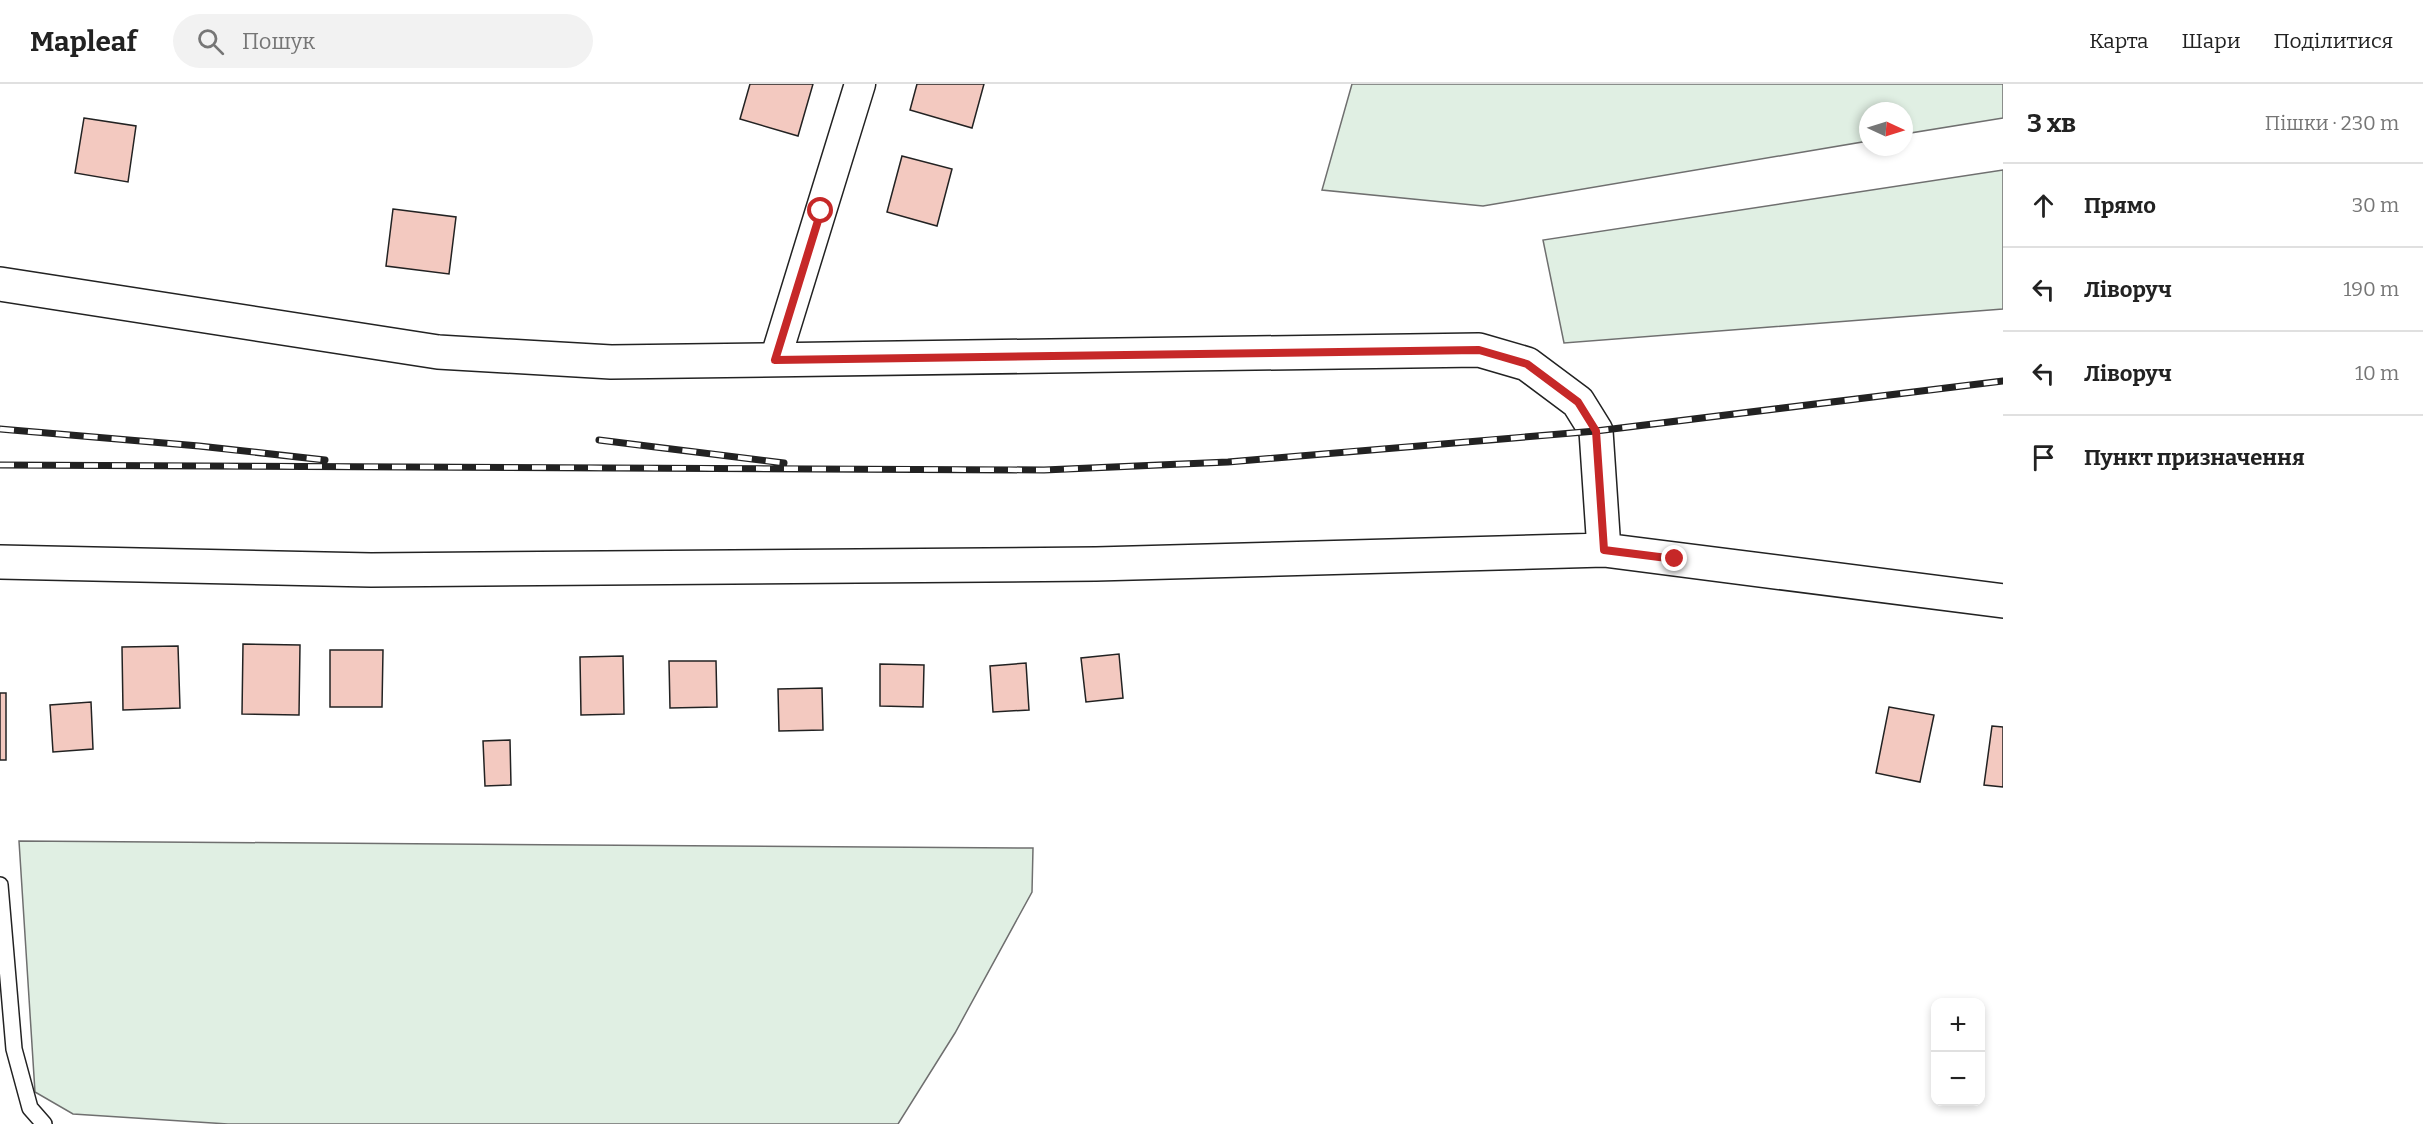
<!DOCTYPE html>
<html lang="uk">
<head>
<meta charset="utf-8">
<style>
  :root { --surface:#fff; --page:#f2f2f2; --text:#222; --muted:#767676; --line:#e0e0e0 }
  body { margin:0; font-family:Bitter,serif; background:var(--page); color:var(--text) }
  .controls { position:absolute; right:18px; bottom:18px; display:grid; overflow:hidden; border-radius:12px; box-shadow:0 3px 9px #0003 }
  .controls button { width:54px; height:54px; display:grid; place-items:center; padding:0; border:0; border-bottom:2px solid var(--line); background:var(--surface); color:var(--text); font:30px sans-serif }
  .compass { position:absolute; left:1859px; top:18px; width:54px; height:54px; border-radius:50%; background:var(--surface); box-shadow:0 3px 9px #0003; rotate:94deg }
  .stop { position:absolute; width:18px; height:18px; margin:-14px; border:4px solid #c62828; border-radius:50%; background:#fff }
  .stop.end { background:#c62828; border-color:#fff; box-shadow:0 2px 6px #0008 }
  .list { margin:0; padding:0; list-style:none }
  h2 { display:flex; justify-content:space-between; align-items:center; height:78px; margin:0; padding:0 24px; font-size:26px }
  h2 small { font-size:20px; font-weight:400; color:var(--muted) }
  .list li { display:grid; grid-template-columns:39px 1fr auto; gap:18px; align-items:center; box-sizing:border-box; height:84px; padding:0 24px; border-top:2px solid var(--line) }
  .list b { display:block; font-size:22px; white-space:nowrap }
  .list em { font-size:20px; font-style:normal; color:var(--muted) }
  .icon { flex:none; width:33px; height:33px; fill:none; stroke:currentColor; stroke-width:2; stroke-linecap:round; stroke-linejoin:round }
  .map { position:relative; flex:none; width:2003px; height:1040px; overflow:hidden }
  header { display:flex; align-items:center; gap:36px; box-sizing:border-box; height:84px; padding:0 30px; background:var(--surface); border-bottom:2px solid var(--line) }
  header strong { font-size:28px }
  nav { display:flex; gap:33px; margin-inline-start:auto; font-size:21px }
  .search { width:420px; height:54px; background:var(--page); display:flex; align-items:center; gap:15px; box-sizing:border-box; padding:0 21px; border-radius:33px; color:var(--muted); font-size:22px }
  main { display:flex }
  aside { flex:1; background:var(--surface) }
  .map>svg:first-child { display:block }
  .green { fill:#e0efe3; stroke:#6f6f6f; stroke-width:1.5 }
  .building { fill:#f3c9c0; stroke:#222; stroke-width:1.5 }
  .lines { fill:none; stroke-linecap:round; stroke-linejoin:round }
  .lane-casing { stroke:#222; stroke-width:18 }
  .street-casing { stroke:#222; stroke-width:33 }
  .secondary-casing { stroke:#222; stroke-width:36 }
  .lane { stroke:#fff; stroke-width:15 }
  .street { stroke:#fff; stroke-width:30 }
  .secondary { stroke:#fff; stroke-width:33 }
  .rail-casing { stroke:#222; stroke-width:7 }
  .rail { stroke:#fff; stroke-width:4.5; stroke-dasharray:14; stroke-linecap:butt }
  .route { stroke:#c62828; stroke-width:8 }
</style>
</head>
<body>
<header>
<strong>Mapleaf</strong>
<div class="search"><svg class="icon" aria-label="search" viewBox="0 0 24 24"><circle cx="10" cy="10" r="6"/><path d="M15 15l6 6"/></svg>Пошук</div>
<nav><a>Карта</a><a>Шари</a><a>Поділитися</a></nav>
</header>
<main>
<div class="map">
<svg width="2003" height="1040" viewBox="0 0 2003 1040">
  <rect width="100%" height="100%" fill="#fff"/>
  <path class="green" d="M 1352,0 L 2003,0 L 2003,34 L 1904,50 L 1904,27 L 1868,27 L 1868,57 L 1483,122 L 1322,106 Z
    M 2003,86 L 2003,225 L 1564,259 L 1543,156 Z
    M 19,757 L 1033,764 L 1032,808 L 955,949 L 898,1040 L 228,1040 L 73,1030 L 35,1008 Z"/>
  <path class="building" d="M 750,0 L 813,0 L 798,52 L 740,35 Z
    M 917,0 L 984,0 L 972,44 L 910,26 Z
    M 84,34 L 136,42 L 128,98 L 75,89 Z
    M 902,72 L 952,85 L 937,142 L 887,128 Z
    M 393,125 L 456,133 L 449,190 L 386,182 Z
    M 243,560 L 300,561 L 299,631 L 242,630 Z
    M 178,562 L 180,624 L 123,626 L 122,563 Z
    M 330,566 L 383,566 L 382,623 L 330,623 Z
    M 1119,570 L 1123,614 L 1086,618 L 1081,574 Z
    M 623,572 L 624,630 L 581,631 L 580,573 Z
    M 669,577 L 716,577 L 717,623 L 670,624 Z
    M 1026,579 L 1029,626 L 993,628 L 990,582 Z
    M 880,580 L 924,581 L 923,623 L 880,622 Z
    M 822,604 L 823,646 L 779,647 L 778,605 Z
    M 0,609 L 6,609 L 6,676 L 0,676 Z
    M 91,618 L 93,665 L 53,668 L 50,621 Z
    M 1889,623 L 1934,631 L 1920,698 L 1876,689 Z
    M 1992,642 L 2003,643 L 2003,703 L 1984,701 Z
    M 510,656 L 511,701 L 485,702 L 483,657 Z"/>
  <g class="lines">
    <g class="lane-casing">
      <path id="lane" d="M 0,801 L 14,965 L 30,1024 L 44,1040"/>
    </g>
    <g class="street-casing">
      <path id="street" d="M 775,276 L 860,0"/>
    </g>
    <g class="secondary-casing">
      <path id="secondary" d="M 0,200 L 438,268 L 611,278 L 1479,266 L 1527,280 L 1578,318 L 1596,347 L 1604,466
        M 0,478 L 371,486 L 1096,480 L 1604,466 L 2003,517"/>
    </g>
    <use href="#lane" class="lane"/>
    <use href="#street" class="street"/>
    <use href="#secondary" class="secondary"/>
    <g class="rail-casing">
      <path id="rail" d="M 0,345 L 199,362 L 325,376
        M 599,356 L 784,379
        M 0,381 L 1044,386 L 1228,378 L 1596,347 L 2003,297"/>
    </g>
    <use href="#rail" class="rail"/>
  </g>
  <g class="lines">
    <path class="route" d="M 821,127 L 775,276 L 1479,266 L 1527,280 L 1578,318 L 1596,347 L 1604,466 L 1675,475"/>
  </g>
</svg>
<div class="controls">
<button>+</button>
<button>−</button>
</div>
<svg class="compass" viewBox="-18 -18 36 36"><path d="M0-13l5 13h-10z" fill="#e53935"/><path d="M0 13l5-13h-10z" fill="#767676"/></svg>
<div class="stop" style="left:821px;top:127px"></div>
<div class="stop end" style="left:1675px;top:475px"></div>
</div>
<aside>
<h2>3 хв<small>Пішки · 230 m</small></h2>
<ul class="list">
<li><svg class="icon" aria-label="ahead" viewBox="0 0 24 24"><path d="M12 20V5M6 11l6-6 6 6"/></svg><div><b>Прямо</b></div><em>30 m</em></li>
<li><svg class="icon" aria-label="left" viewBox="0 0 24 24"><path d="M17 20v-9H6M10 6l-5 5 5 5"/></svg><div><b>Ліворуч</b></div><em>190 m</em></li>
<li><svg class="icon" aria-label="left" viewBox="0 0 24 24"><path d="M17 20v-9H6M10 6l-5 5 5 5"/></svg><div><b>Ліворуч</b></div><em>10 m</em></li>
<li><svg class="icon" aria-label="arrive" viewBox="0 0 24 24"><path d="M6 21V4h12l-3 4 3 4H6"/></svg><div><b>Пункт призначення</b></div></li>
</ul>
</aside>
</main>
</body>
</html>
